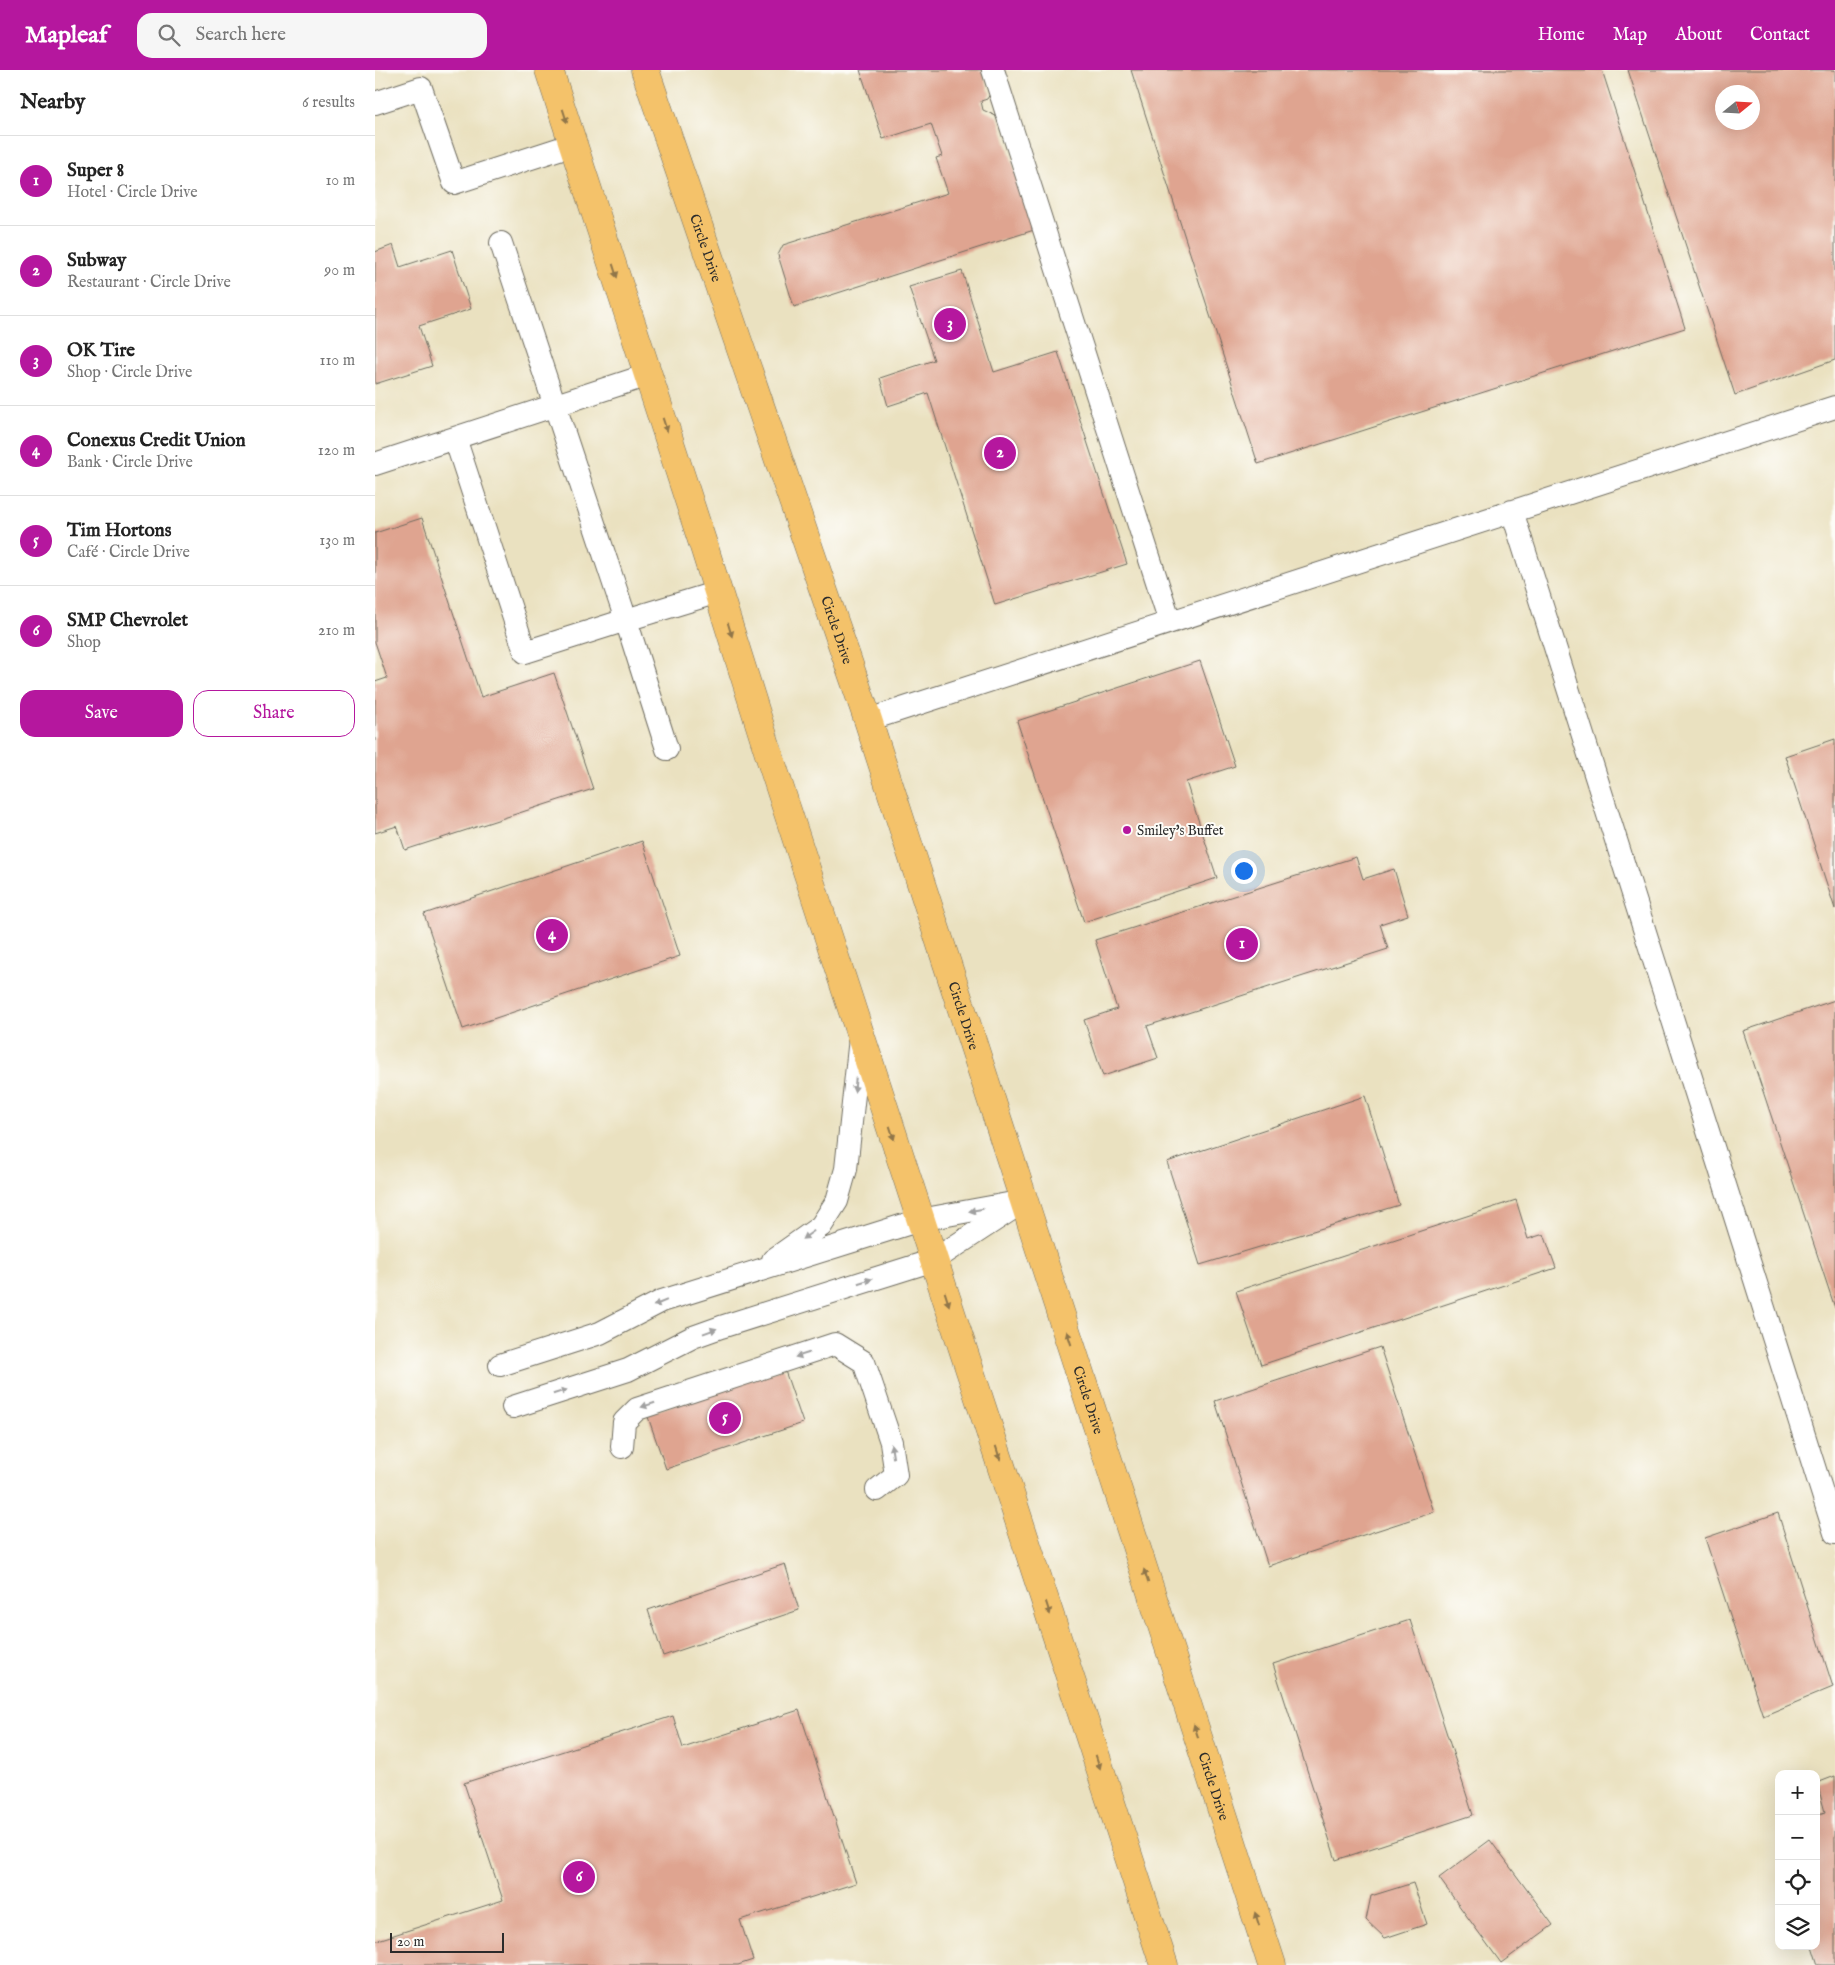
<!DOCTYPE html>
<html lang="en">
<head>
<meta charset="utf-8">
<style>
  :root { --surface:#fff; --page:#f6f6f6; --text:#222; --muted:#767676; --line:#e0e0e0; --accent:#b5179e }
  body { margin:0; font-family:"IM FELL English",serif; background:var(--page); color:var(--text) }
  .controls { position:absolute; right:15px; bottom:15px; display:grid; overflow:hidden; border-radius:10px; box-shadow:0 5px 20px #0002 }
  .controls button { width:45px; height:45px; display:grid; place-items:center; padding:0; border:0; border-bottom:1px solid var(--line); background:var(--surface); color:var(--text); font:25px sans-serif }
  .compass { position:absolute; left:1340px; top:15px; width:45px; height:45px; border-radius:50%; background:var(--surface); box-shadow:0 5px 20px #0002; rotate:72deg }
  .scale { position:absolute; left:15px; bottom:12px; width:114px; box-sizing:border-box; padding-left:5px; border:2px solid #2b2b2b; border-top:0; font-size:14px; line-height:18px; white-space:nowrap; color:#2b2b2b; -webkit-text-stroke:4px #fdfcf7; paint-order:stroke }
  .you { position:absolute; left:868px; top:800px; width:18px; height:18px; margin:-12px; border:4px solid #fff; border-radius:50%; background:#1a73e8; box-shadow:0 0 0 8px #1a73e833 }
  .badge { display:grid; place-items:center; width:32px; height:32px; border-radius:50%; background:var(--accent); color:#fff; font-size:16px; font-weight:700 }
  .pin { position:absolute; translate:-50% -50%; border:2px solid #fff; box-shadow:0 1px 5px #0006 }
  .list { margin:0; padding:0; list-style:none }
  h2 { display:flex; justify-content:space-between; align-items:center; height:65px; margin:0; padding:0 20px; font-size:21px }
  h2 small { font-size:16px; font-weight:400; color:var(--muted) }
  .list li { display:grid; grid-template-columns:32px 1fr auto; gap:15px; align-items:center; box-sizing:border-box; height:90px; padding:0 20px; border-top:1px solid var(--line) }
  .list b { display:block; font-size:19px; white-space:nowrap }
  .list p { margin:0; font-size:16px; white-space:nowrap; color:var(--muted) }
  .list em { font-size:16px; font-style:normal; color:var(--muted) }
  .actions { display:flex; gap:10px; padding:15px 20px }
  .actions a { flex:1; padding:11px 0; border:1px solid var(--accent); border-radius:15px; text-align:center; font-size:18px; color:var(--accent) }
  .actions .main { background:var(--accent); color:#fff }
  .icon { flex:none; width:28px; height:28px; fill:none; stroke:currentColor; stroke-width:2; stroke-linecap:round; stroke-linejoin:round }
  .map { position:relative; flex:none; width:1460px; height:1895px; overflow:hidden }
  header { display:flex; align-items:center; gap:30px; box-sizing:border-box; height:70px; padding:0 25px; background:var(--accent); color:#fff }
  header strong { font-size:24px }
  nav { display:flex; gap:28px; margin-inline-start:auto; font-size:18px }
  .search { width:350px; height:45px; background:var(--page); display:flex; align-items:center; gap:12px; box-sizing:border-box; padding:0 18px; border-radius:15px; color:var(--muted); font-size:19px }
  main { display:flex }
  aside { flex:1; background:var(--surface) }
  .map>svg:first-child { display:block }
  .building { fill:#dfa490; fill-rule:evenodd }
  .lines { fill:none; stroke-linecap:round; stroke-linejoin:round }
  .service-casing { stroke:#6e6b5f; stroke-width:24 }
  .trunk-casing { stroke:#6e6b5f; stroke-width:29 }
  .service { stroke:#fff; stroke-width:22 }
  .trunk { stroke:#f4c26a; stroke-width:28 }
  .oneway { fill:#90764a }
  .oneway2 { fill:#a0a0a0 }
  .poi-dot { fill:#b5179e; stroke:#fdfcf7; stroke-width:2 }
  .labels { text-anchor:middle; stroke-width:4; stroke-linejoin:round; paint-order:stroke }
  .street-label { font-size:14px; fill:#2b2b2b; stroke:#fdfcf7 }
  .poi-label { font-size:14px; fill:#2b2b2b; stroke:#fdfcf7; text-anchor:start }
</style>
</head>
<body>
<header>
<strong>Mapleaf</strong>
<div class="search"><svg class="icon" aria-label="search" viewBox="0 0 24 24"><circle cx="10" cy="10" r="6"/><path d="M15 15l6 6"/></svg>Search here</div>
<nav><a>Home</a><a>Map</a><a>About</a><a>Contact</a></nav>
</header>
<main>
<aside>
<h2>Nearby<small>6 results</small></h2>
<ul class="list">
<li><span class="badge">1</span><div><b>Super 8</b><p>Hotel · Circle Drive</p></div><em>10 m</em></li>
<li><span class="badge">2</span><div><b>Subway</b><p>Restaurant · Circle Drive</p></div><em>90 m</em></li>
<li><span class="badge">3</span><div><b>OK Tire</b><p>Shop · Circle Drive</p></div><em>110 m</em></li>
<li><span class="badge">4</span><div><b>Conexus Credit Union</b><p>Bank · Circle Drive</p></div><em>120 m</em></li>
<li><span class="badge">5</span><div><b>Tim Hortons</b><p>Café · Circle Drive</p></div><em>130 m</em></li>
<li><span class="badge">6</span><div><b>SMP Chevrolet</b><p>Shop</p></div><em>210 m</em></li>
</ul>
<div class="actions"><a class="main">Save</a><a>Share</a></div>
</aside>
<div class="map">
<svg width="1460" height="1895" viewBox="0 0 1460 1895">
  <rect width="100%" height="100%" fill="#fdfcf7"/>
  <filter id="ink" filterUnits="userSpaceOnUse"><feTurbulence type="fractalNoise" baseFrequency=".02" numOctaves="2"/><feDisplacementMap in="SourceGraphic" scale="10" xChannelSelector="R" yChannelSelector="G"/><feConvolveMatrix kernelMatrix="1 2 1 2 8 2 1 2 1" color-interpolation-filters="sRGB"/></filter>
  <filter id="wash" filterUnits="userSpaceOnUse"><feTurbulence type="fractalNoise" baseFrequency=".0096" numOctaves="4" result="noise"/><feDisplacementMap in="SourceGraphic" scale="20" xChannelSelector="R" yChannelSelector="G"/><feGaussianBlur stdDeviation="1.12" result="paint"/><feColorMatrix in="noise" values="0 0 0 0 0 0 0 0 0 0 0 0 0 0 0 0 0 1.4 0 .05"/><feComposite in="paint" operator="in"/></filter>
  <g filter="url(#wash)">
    <rect width="100%" height="100%" fill="#eae1c0"/>
    <g id="blocks">
      <path class="building" d="M 485,0 L 607,0 L 615,24 L 612,29 L 606,31 L 608,40 L 623,47 L 659,160 L 419,237 L 403,185 L 408,175 L 573,123 L 561,88 L 567,86 L 556,54 L 508,69 Z
        M 756,0 L 1227,0 L 1310,258 L 883,394 Z
        M 1253,0 L 1460,0 L 1460,290 L 1360,325 ZM 1348,22 L 1378,22 L 1378,52 L 1348,52 Z
        M 18,175 L 25,197 L 77,180 L 96,239 L 44,256 L 57,296 L 0,314 L 0,182 Z
        M 587,201 L 619,302 L 683,282 L 752,494 L 620,535 L 553,323 L 513,336 L 505,308 L 559,290 L 534,217 Z
        M 47,448 L 106,627 L 179,603 L 218,719 L 30,780 L 22,756 L 0,763 L 0,612 L 12,608 L 0,572 L 0,463 Z
        M 825,591 L 860,696 L 811,712 L 842,808 L 709,852 L 642,651 Z
        M 1460,669 L 1460,839 L 1410,686 Z
        M 267,771 L 305,886 L 88,959 L 49,844 Z
        M 981,787 L 988,809 L 1019,799 L 1033,845 L 1005,854 L 1013,879 L 772,956 L 783,988 L 728,1006 L 709,950 L 742,939 L 720,870 Z
        M 1460,930 L 1460,1238 L 1368,961 Z
        M 990,1026 L 1024,1135 L 825,1195 L 792,1092 Z
        M 1141,1130 L 1153,1169 L 1169,1164 L 1181,1198 L 886,1295 L 861,1221 Z
        M 1005,1277 L 1059,1442 L 893,1496 L 840,1331 Z
        M 409,1298 L 428,1353 L 291,1399 L 272,1344 Z
        M 1403,1443 L 1458,1617 L 1388,1646 L 1330,1468 Z
        M 410,1494 L 424,1540 L 288,1586 L 273,1540 Z
        M 1035,1550 L 1098,1745 L 961,1790 L 898,1594 Z
        M 424,1640 L 481,1813 L 365,1850 L 378,1890 L 363,1895 L 0,1895 L 0,1871 L 128,1830 L 89,1713 L 298,1646 L 308,1678 Z
        M 1460,1706 L 1460,1895 L 1443,1895 L 1437,1876 L 1441,1876 L 1441,1745 L 1450,1742 L 1442,1713 Z
        M 1115,1770 L 1178,1855 L 1126,1893 L 1064,1808 Z
        M 1038,1813 L 1052,1854 L 1010,1868 L 991,1850 L 996,1826 Z"/>
    </g>
  </g>
  <g filter="url(#ink)">
    <use href="#blocks" fill-opacity="0" stroke="#6e6b5f" stroke-width="1"/>
    <g class="lines">
      <g class="service-casing">
        <path id="service" d="M 618,0 L 795,552
          M 0,33 L 46,18 L 79,113 L 199,74
          M 126,173 L 251,550 L 343,522
          M 80,368 L 150,582 L 251,550 L 292,679
          M 0,394 L 273,305
          M 1137,441 L 1460,1463
          M 493,650 L 1460,337
          M 398,1190 L 446,1156 L 462,1131 L 471,1099 L 485,968
          M 125,1295 L 225,1263 L 287,1231 L 545,1150 L 638,1133
          M 138,1337 L 253,1300 L 318,1267 L 346,1257 L 559,1190 L 649,1131
          M 247,1377 L 249,1352 L 262,1339 L 460,1274 L 489,1292 L 516,1372 L 521,1405 L 502,1420"/>
      </g>
      <g class="trunk-casing">
        <g id="trunk">
          <path d="M 174,0 L 330,480 L 397,694 L 789,1895"/>
          <path id="s1" d="M 270,0 L 493,650 L 897,1895"/>
        </g>
      </g>
      <use href="#service" class="service"/>
      <use href="#trunk" class="trunk"/>
    </g>
    <defs><path id="oneway-solid" d="M-6-.8H1V-3.2L6.5 0L1 3.2V.8H-6Z" transform="scale(1.25)"/></defs>
    <g class="oneway">
      <use href="#oneway-solid" transform="translate(190 46) rotate(72)"/>
      <use href="#oneway-solid" transform="translate(240 201) rotate(72)"/>
      <use href="#oneway-solid" transform="translate(290 355) rotate(72)"/>
      <use href="#oneway-solid" transform="translate(355 560) rotate(73)"/>
      <use href="#oneway-solid" transform="translate(517 1063) rotate(72)"/>
      <use href="#oneway-solid" transform="translate(572 1229) rotate(72)"/>
      <use href="#oneway-solid" transform="translate(694 1268) rotate(-108)"/>
      <use href="#oneway-solid" transform="translate(623 1383) rotate(72)"/>
      <use href="#oneway-solid" transform="translate(771 1506) rotate(-108)"/>
      <use href="#oneway-solid" transform="translate(673 1538) rotate(72)"/>
      <use href="#oneway-solid" transform="translate(821 1661) rotate(-108)"/>
      <use href="#oneway-solid" transform="translate(723 1692) rotate(72)"/>
      <use href="#oneway-solid" transform="translate(882 1849) rotate(-108)"/>
    </g>
    <g class="oneway2">
      <use href="#oneway-solid" transform="translate(480 1015) rotate(96)"/>
      <use href="#oneway-solid" transform="translate(601 1140) rotate(170)"/>
      <use href="#oneway-solid" transform="translate(433 1165) rotate(145)"/>
      <use href="#oneway-solid" transform="translate(490 1211) rotate(-18)"/>
      <use href="#oneway-solid" transform="translate(285 1233) rotate(157)"/>
      <use href="#oneway-solid" transform="translate(335 1261) rotate(-20)"/>
      <use href="#oneway-solid" transform="translate(427 1285) rotate(162)"/>
      <use href="#oneway-solid" transform="translate(185 1322) rotate(-18)"/>
      <use href="#oneway-solid" transform="translate(273 1335) rotate(162)"/>
      <use href="#oneway-solid" transform="translate(517 1381) rotate(-99)"/>
    </g>
  </g>
  <circle class="poi-dot" cx="752" cy="760" r="5"/>
  <g class="labels">
    <g class="street-label">
      <text dy="5" stroke="none"><textPath href="#s1" startOffset="188">Circle Drive</textPath></text>
      <text dy="5" stroke="none"><textPath href="#s1" startOffset="592">Circle Drive</textPath></text>
      <text dy="5" stroke="none"><textPath href="#s1" startOffset="998">Circle Drive</textPath></text>
      <text dy="5" stroke="none"><textPath href="#s1" startOffset="1402">Circle Drive</textPath></text>
      <text dy="5" stroke="none"><textPath href="#s1" startOffset="1808">Circle Drive</textPath></text>
    </g>
    <g class="poi-label">
      <text x="762" y="765">Smiley's Buffet</text>
    </g>
  </g>
</svg>
<div class="controls">
<button>+</button>
<button>−</button>
<button><svg class="icon" aria-label="locate" viewBox="0 0 24 24"><circle cx="12" cy="12" r="6"/><path d="M12 2v4M12 18v4M2 12h4M18 12h4"/></svg></button>
<button><svg class="icon" aria-label="layers" viewBox="0 0 24 24"><path d="M12 4l9 5-9 5-9-5zM3 14l9 5 9-5"/></svg></button>
</div>
<svg class="compass" viewBox="-18 -18 36 36"><path d="M0-13l5 13h-10z" fill="#e53935"/><path d="M0 13l5-13h-10z" fill="#767676"/></svg>
<div class="scale">20 m</div>
<div class="you"></div>
<div class="pin badge" style="left:867px;top:874px">1</div>
<div class="pin badge" style="left:625px;top:383px">2</div>
<div class="pin badge" style="left:575px;top:254px">3</div>
<div class="pin badge" style="left:177px;top:865px">4</div>
<div class="pin badge" style="left:350px;top:1348px">5</div>
<div class="pin badge" style="left:204px;top:1807px">6</div>
</div>
</main>
</body>
</html>
